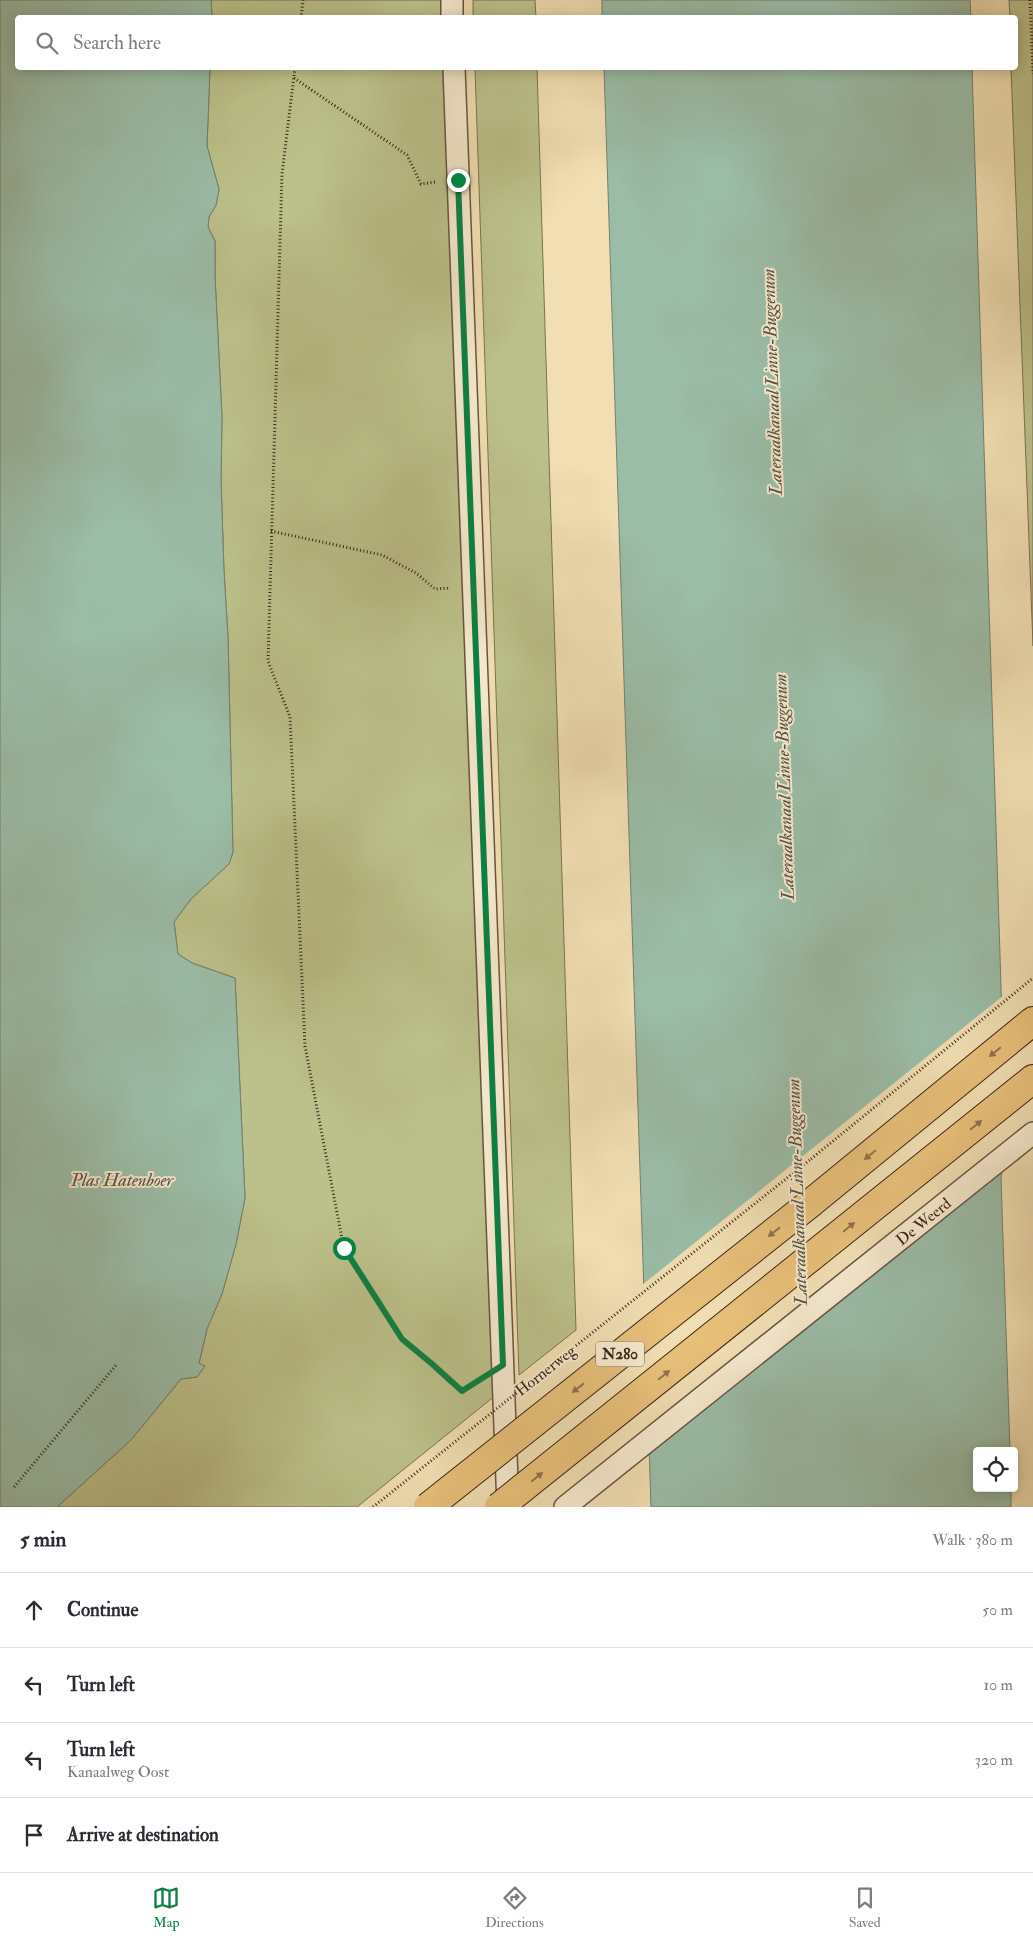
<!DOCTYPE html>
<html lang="en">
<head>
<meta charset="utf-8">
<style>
  :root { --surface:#fff; --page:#f7f7f7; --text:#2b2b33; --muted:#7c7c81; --line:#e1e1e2; --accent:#0b8043 }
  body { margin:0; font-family:"IM FELL Double Pica",serif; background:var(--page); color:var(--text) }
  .controls { position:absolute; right:15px; bottom:15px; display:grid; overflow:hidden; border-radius:5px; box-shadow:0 2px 12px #0003 }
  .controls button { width:45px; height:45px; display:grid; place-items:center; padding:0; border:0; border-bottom:1px solid var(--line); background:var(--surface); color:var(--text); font:25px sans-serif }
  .stop { position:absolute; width:15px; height:15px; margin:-11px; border:4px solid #0b8043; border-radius:50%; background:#fff }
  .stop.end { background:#0b8043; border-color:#fff; box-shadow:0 1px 5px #0008 }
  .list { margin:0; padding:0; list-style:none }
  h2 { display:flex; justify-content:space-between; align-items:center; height:65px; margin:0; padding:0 20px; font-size:21px }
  h2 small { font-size:16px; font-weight:400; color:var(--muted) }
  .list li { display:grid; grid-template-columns:32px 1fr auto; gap:15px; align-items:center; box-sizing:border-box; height:75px; padding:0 20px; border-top:1px solid var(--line) }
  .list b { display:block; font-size:19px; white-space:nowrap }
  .list p { margin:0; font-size:16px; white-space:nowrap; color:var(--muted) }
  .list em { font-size:16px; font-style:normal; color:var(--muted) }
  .icon { flex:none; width:28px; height:28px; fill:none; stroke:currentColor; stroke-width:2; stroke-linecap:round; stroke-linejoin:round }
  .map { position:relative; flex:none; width:1033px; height:1507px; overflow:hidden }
  .search { position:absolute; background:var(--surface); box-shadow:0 2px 12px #0003; left:15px; right:15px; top:15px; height:55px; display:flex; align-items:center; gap:12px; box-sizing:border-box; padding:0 18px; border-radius:5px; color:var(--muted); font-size:19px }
  .sheet { height:365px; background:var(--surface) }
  nav { display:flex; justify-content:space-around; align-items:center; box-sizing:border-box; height:70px; border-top:1px solid var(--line); background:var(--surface); font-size:14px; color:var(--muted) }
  nav a { display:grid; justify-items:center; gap:2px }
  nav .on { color:var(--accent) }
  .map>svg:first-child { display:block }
  .green { fill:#bcc18b; stroke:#7b7253 }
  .water { fill:#9bbda8; stroke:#748070 }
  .pier { fill:#f1dfb3 }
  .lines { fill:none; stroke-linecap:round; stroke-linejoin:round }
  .minor-casing { stroke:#685341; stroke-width:24 }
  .trunk-casing { stroke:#3a241b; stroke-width:30 }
  .path { stroke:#3a241b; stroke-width:3; stroke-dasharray:1 2.5; stroke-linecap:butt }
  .minor { stroke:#f6eace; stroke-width:21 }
  .trunk { stroke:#e8c07a; stroke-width:28 }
  .trunk-bridge-casing { stroke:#3a241b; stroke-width:30; stroke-linecap:butt }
  .path-bridge { stroke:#3a241b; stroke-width:3; stroke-dasharray:1 2.5; stroke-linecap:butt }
  .trunk-bridge { stroke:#e8c07a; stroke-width:28 }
  .oneway { fill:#91724a }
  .route { stroke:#0b8043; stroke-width:6 }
  .labels { text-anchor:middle; stroke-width:4; stroke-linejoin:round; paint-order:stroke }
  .shield { fill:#f6eace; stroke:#725f51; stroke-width:1 }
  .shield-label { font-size:15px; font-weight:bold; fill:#3a241b }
  .street-label { font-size:16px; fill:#3a241b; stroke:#f6eace }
  .water-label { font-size:18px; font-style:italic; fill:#575245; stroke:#f6eace }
</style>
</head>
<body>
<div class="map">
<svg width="1033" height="1507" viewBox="0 0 1033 1507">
  <rect width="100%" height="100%" fill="#f1dfb3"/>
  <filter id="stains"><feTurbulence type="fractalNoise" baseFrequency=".004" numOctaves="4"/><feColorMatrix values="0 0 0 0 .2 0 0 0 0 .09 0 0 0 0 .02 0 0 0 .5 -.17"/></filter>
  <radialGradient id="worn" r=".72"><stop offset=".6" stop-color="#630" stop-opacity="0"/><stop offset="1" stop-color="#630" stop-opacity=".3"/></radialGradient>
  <path class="green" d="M 211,0 L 442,0 L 442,17 L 212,17 Z
    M 473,0 L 535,0 L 536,17 L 473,17 Z
    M 1009,0 L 1033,0 L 1033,646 L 1011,68 L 1016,68 L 1016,18 L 1010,17 Z
    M 210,68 L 444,68 L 496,1395 L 357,1507 L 57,1507 L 131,1440 L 181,1379 L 197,1377 L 205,1366 L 199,1364 L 207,1329 L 222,1294 L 236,1244 L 245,1198 L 235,978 L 192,963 L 178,954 L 174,922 L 191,899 L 229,864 L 233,852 L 228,637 L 224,571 L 221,480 L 222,417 L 215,277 L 215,241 L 208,227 L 209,217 L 216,205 L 219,189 L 207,146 Z
    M 475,68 L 537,68 L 576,1330 L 519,1375 Z"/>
  <path class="water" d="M 0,0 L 211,0 L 212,17 L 18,18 L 18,68 L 210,68 L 207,146 L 219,189 L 216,205 L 209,217 L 208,227 L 215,241 L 215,277 L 222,417 L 221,480 L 224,571 L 228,637 L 233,852 L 229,864 L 191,899 L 174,922 L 178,954 L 192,963 L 235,978 L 245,1198 L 236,1244 L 222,1294 L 207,1329 L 199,1363 L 205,1366 L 197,1377 L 181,1379 L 131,1440 L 57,1507 L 0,1507 Z
    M 602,0 L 970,0 L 971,17 L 602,18 Z
    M 604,68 L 972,68 L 1006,1145 L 1001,1178 L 1010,1451 L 977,1451 L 977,1488 L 1011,1488 L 1011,1507 L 651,1507 Z"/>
  <path class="pier" d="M 1004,995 L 1009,1145 L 647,1454 L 642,1285 Z"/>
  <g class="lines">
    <g class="minor-casing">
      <path id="minor" d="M 452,0 L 452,18
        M 454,68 L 508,1507
        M 565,1507 L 1033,1133"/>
    </g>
    <g class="trunk-casing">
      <path id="trunk" d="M 812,1202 L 1033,1021
        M 811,1257 L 1033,1079"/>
    </g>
    <path class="path" d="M 1030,0 L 1033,74
      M 301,18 L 303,0
      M 295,68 L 282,174 L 268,661 L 290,717 L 305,1046 L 344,1249 L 402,1339 L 431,1363 L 462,1391
      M 294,78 L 407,155 L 421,184 L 435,182
      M 271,531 L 382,555 L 416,573 L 435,589 L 450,588
      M 811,1159 L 1033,978
      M 462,1391 L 479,1380
      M 14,1487 L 117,1364
      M 373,1507 L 417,1472"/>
    <use href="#minor" class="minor"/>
    <use href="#trunk" class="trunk"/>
    <g class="trunk-bridge-casing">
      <path id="trunk-bridge" d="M 428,1507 L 812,1202
        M 499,1507 L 811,1257"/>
    </g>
    <path class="path-bridge" d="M 417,1472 L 811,1159"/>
    <use href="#trunk-bridge" class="trunk-bridge"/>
  </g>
  <defs><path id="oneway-solid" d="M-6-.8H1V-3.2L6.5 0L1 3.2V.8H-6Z" transform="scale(1.25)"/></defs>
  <g class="oneway">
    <use href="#oneway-solid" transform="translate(995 1052) rotate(141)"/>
    <use href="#oneway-solid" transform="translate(976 1125) rotate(-39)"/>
    <use href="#oneway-solid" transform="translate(870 1155) rotate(141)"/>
    <use href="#oneway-solid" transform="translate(849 1227) rotate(-39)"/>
    <use href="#oneway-solid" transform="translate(774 1232) rotate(142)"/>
    <use href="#oneway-solid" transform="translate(664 1375) rotate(-39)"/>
    <use href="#oneway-solid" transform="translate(578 1388) rotate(142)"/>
    <use href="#oneway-solid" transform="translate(537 1477) rotate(-39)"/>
  </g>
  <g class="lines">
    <path class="route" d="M 344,1248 L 402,1339 L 431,1363 L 462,1391 L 503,1365 L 458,180"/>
  </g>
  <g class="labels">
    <rect class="shield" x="596" y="1341.5" width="48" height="25" rx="4"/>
    <g class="shield-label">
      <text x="620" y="1359">N280</text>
    </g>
    <g class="street-label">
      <text transform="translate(923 1221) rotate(-39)" y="6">De Weerd</text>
      <text transform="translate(545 1370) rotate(-38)" y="6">Hornerweg</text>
    </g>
    <g class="water-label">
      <text transform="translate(772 382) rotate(-92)" y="6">Lateraalkanaal Linne-Buggenum</text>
      <text transform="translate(784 787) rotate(-92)" y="6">Lateraalkanaal Linne-Buggenum</text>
      <text x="122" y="1186">Plas Hatenboer</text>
      <text transform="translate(797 1192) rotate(-92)" y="6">Lateraalkanaal Linne-Buggenum</text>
    </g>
  </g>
  <rect width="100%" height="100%" filter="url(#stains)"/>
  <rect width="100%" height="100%" fill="url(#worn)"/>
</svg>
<div class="controls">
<button><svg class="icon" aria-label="locate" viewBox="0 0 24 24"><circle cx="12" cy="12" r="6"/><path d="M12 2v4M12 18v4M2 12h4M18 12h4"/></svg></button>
</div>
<div class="stop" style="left:344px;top:1248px"></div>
<div class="stop end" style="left:458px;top:180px"></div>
<div class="search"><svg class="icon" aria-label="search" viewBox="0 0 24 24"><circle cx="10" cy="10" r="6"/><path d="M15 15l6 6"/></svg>Search here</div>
</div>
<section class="sheet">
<h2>5 min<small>Walk · 380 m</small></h2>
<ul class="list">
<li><svg class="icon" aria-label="ahead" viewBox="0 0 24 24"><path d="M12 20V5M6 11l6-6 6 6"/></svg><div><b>Continue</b></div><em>50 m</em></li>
<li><svg class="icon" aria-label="left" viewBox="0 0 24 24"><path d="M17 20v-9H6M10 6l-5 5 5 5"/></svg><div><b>Turn left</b></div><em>10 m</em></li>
<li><svg class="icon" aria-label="left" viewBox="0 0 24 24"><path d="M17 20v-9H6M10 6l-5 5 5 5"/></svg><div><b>Turn left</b><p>Kanaalweg Oost</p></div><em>320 m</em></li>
<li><svg class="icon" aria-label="arrive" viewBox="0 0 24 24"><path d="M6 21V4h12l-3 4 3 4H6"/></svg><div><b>Arrive at destination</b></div></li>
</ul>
</section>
<nav>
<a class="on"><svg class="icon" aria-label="map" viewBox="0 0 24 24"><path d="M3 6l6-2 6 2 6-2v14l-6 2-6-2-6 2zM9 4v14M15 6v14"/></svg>Map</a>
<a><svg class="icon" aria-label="directions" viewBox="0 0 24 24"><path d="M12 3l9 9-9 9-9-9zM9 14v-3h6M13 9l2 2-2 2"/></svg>Directions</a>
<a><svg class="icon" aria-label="saved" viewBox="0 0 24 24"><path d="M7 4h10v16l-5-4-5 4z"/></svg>Saved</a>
</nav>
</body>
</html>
